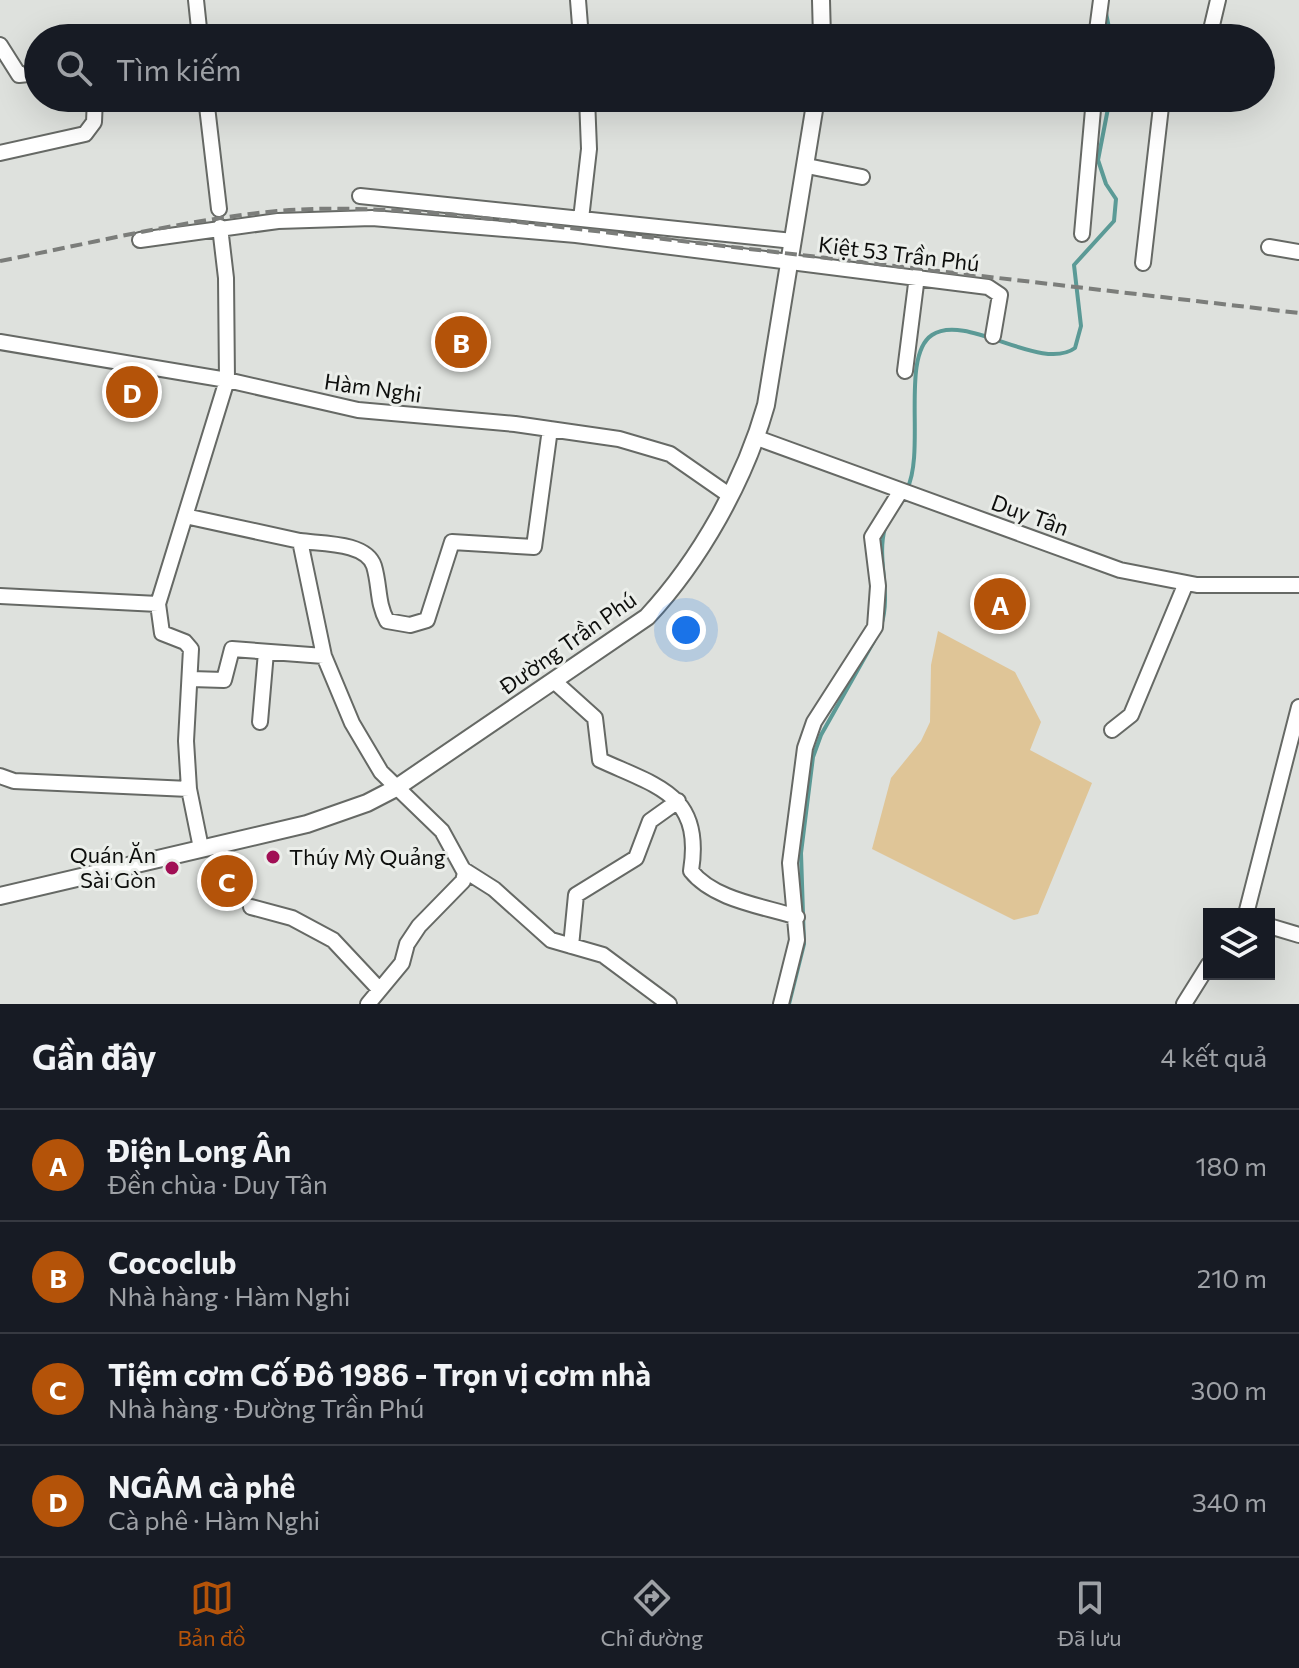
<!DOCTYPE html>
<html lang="vi">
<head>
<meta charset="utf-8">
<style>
  :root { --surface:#171b24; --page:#242831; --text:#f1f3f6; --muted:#9ea1a6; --line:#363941; --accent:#b45309 }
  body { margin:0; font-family:Commissioner,sans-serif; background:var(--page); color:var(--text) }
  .controls { position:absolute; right:24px; bottom:24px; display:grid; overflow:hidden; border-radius:0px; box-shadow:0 8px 32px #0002 }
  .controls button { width:72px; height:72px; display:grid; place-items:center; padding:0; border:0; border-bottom:2px solid var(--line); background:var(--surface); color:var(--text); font:40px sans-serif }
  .you { position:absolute; left:686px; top:630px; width:28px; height:28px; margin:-20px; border:6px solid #fff; border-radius:50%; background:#1a73e8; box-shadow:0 0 0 12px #1a73e833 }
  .badge { display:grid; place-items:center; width:52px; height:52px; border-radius:50%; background:var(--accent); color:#fff; font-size:26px; font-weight:700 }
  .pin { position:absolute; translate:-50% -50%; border:4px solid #fff; box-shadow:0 2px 8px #0006 }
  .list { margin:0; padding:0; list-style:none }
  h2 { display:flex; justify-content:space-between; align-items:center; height:104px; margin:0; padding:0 32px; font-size:34px }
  h2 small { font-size:26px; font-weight:400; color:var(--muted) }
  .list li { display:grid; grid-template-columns:52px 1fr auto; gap:24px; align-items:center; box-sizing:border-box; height:112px; padding:0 32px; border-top:2px solid var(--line) }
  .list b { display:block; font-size:30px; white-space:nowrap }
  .list p { margin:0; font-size:26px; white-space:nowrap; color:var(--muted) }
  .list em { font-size:26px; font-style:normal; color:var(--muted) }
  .icon { flex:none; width:44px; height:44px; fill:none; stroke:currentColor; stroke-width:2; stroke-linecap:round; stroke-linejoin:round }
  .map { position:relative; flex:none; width:1299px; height:1004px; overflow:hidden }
  .search { position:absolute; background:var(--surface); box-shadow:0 8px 32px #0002; left:24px; right:24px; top:24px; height:88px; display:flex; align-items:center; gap:20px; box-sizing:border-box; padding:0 28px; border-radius:44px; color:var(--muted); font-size:30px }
  .sheet { height:552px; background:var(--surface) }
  nav { display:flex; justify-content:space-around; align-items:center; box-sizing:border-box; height:112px; border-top:2px solid var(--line); background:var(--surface); font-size:22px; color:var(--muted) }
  nav a { display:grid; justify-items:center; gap:4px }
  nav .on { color:var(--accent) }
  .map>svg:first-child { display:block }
  .green { fill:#dfc597 }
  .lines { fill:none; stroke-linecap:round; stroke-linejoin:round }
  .stream { stroke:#5b9a96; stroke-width:4 }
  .minor-casing { stroke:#666965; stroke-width:18 }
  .tertiary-casing { stroke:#666965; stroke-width:20 }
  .minor { stroke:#fff; stroke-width:14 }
  .tertiary { stroke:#fff; stroke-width:16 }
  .rail { stroke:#7b7d7a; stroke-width:4; stroke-dasharray:12 6; stroke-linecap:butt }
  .poi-dot { fill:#a10f55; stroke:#ebeeea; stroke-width:3 }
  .labels { text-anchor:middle; stroke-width:6; stroke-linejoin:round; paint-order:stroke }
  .street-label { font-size:22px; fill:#0d0e0c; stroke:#ebeeea }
  .poi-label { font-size:22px; fill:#0d0e0c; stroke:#ebeeea; text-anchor:end }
</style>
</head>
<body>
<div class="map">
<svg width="1299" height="1004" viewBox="0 0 1299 1004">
  <rect width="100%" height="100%" fill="#dee1dd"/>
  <path class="green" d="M 938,631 L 1015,672 L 1041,722 L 1030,750 L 1092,783 L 1038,914 L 1014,920 L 872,849 L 891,778 L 921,741 L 930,722 L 931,665 Z"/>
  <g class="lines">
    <path class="stream" d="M 1106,13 L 1111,38
      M 907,489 C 926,451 900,356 932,335 C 966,312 1041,373 1075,348 L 1081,326 L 1074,265 L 1114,221 L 1116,199 L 1106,184 L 1098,160 L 1110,98
      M 881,626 C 892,593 876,559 885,528
      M 789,1004 L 804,944 L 801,853 L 813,757 L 821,735 L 874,641"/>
    <g class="minor-casing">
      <path id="minor" d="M 196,0 L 200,38
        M 578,0 L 581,38
        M 1096,38 L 1101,0
        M 1209,38 L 1218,0
        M 0,45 L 19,75 L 38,73
        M 206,98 L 219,209
        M 0,153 L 85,134 L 94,122 L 95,98
        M 807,166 L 862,177
        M 360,196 L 793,241
        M 581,219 L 589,149 L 587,98
        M 1082,234 L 1094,98
        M 140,240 L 278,221 L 372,218 L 576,235 L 988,287 L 1000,295 L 993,336
        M 1269,247 L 1299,252
        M 1143,263 L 1162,98
        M 0,342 L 227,380 L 358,410 L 515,424 L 619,439 L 670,454 L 729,495
        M 905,371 L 917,276
        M 757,438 L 1120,570 L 1197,585 L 1299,585
        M 185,516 L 300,541 L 324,656 L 352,723 L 381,772 L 442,831 L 465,873 L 463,881 L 419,926 L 407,944 L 402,963 L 368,1004
        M 300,541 C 322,544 366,542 374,566 C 380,586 377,603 387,621 L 410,625 L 427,620 L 452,542 L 534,547 L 550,429
        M 0,596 L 158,604
        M 191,679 L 224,680 L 232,649 L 324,656
        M 555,682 L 595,718 L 600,760 C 659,787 703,795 691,871 C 714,900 763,906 797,917
        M 260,722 L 266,652
        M 1112,730 L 1131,715 L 1186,583
        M 0,776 L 14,781 L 189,789
        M 201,848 L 189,789 L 186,741 L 191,649 L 185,642 L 162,633 L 158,604 L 227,380 L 226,278 L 220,227
        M 464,870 L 494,889 L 551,940 L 603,955 L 669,1004
        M 251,907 L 292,918 L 333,940 L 378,988
        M 1246,914 L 1299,707
        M 1269,926 L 1299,935
        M 571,946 L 576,895 L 636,858 L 650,821 L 678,801
        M 781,1004 L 797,940 L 790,863 L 805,748 L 814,722 L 875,627 L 878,586 L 872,537 L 900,492
        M 1184,1004 L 1209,964"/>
    </g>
    <g class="tertiary-casing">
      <path id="tertiary" d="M 821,0 L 822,38
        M 0,896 L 307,824 L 367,803 L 396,788 L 647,617 C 700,560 745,480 766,405 L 816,98"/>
    </g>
    <use href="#minor" class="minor"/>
    <use href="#tertiary" class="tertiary"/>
    <path class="rail" d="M 0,261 C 92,243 184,220 277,211 C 335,206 392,210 449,214 L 1299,313"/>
  </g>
  <g class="poi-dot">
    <circle cx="273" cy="857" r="8"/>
    <circle cx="172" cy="868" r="8"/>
  </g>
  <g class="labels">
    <g class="street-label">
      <text transform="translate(899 254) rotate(7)" y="8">Kiệt 53 Trần Phú</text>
      <text transform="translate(373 388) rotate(8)" y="8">Hàm Nghi</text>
      <text transform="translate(1030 515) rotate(20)" y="8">Duy Tân</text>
      <text transform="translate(568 643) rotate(-35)" y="8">Đường Trần Phú</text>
    </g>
    <g class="poi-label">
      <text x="156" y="863">Quán Ăn<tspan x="156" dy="25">Sài Gòn</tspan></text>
      <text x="289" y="865" text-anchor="start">Thúy Mỳ Quảng</text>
    </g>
  </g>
</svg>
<div class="controls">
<button><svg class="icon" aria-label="layers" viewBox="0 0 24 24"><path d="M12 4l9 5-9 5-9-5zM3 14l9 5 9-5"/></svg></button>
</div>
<div class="you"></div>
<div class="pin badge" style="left:1000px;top:604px">A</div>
<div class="pin badge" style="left:461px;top:342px">B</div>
<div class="pin badge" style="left:227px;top:881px">C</div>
<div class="pin badge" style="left:132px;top:392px">D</div>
<div class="search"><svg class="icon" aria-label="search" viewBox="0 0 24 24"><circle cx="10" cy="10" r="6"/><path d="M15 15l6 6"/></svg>Tìm kiếm</div>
</div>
<section class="sheet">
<h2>Gần đây<small>4 kết quả</small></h2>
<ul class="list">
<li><span class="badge">A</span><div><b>Điện Long Ân</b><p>Đền chùa · Duy Tân</p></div><em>180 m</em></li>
<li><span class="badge">B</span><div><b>Cococlub</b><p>Nhà hàng · Hàm Nghi</p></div><em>210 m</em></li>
<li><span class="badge">C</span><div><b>Tiệm cơm Cố Đô 1986 - Trọn vị cơm nhà</b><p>Nhà hàng · Đường Trần Phú</p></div><em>300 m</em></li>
<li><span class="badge">D</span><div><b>NGÂM cà phê</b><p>Cà phê · Hàm Nghi</p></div><em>340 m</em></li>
</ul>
</section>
<nav>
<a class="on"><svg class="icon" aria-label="map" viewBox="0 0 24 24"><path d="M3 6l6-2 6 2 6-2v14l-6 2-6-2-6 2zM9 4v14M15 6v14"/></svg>Bản đồ</a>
<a><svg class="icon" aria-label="directions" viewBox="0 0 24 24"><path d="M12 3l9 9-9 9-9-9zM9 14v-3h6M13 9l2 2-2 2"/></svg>Chỉ đường</a>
<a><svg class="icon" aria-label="saved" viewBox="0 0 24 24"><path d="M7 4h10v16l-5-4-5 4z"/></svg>Đã lưu</a>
</nav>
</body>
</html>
